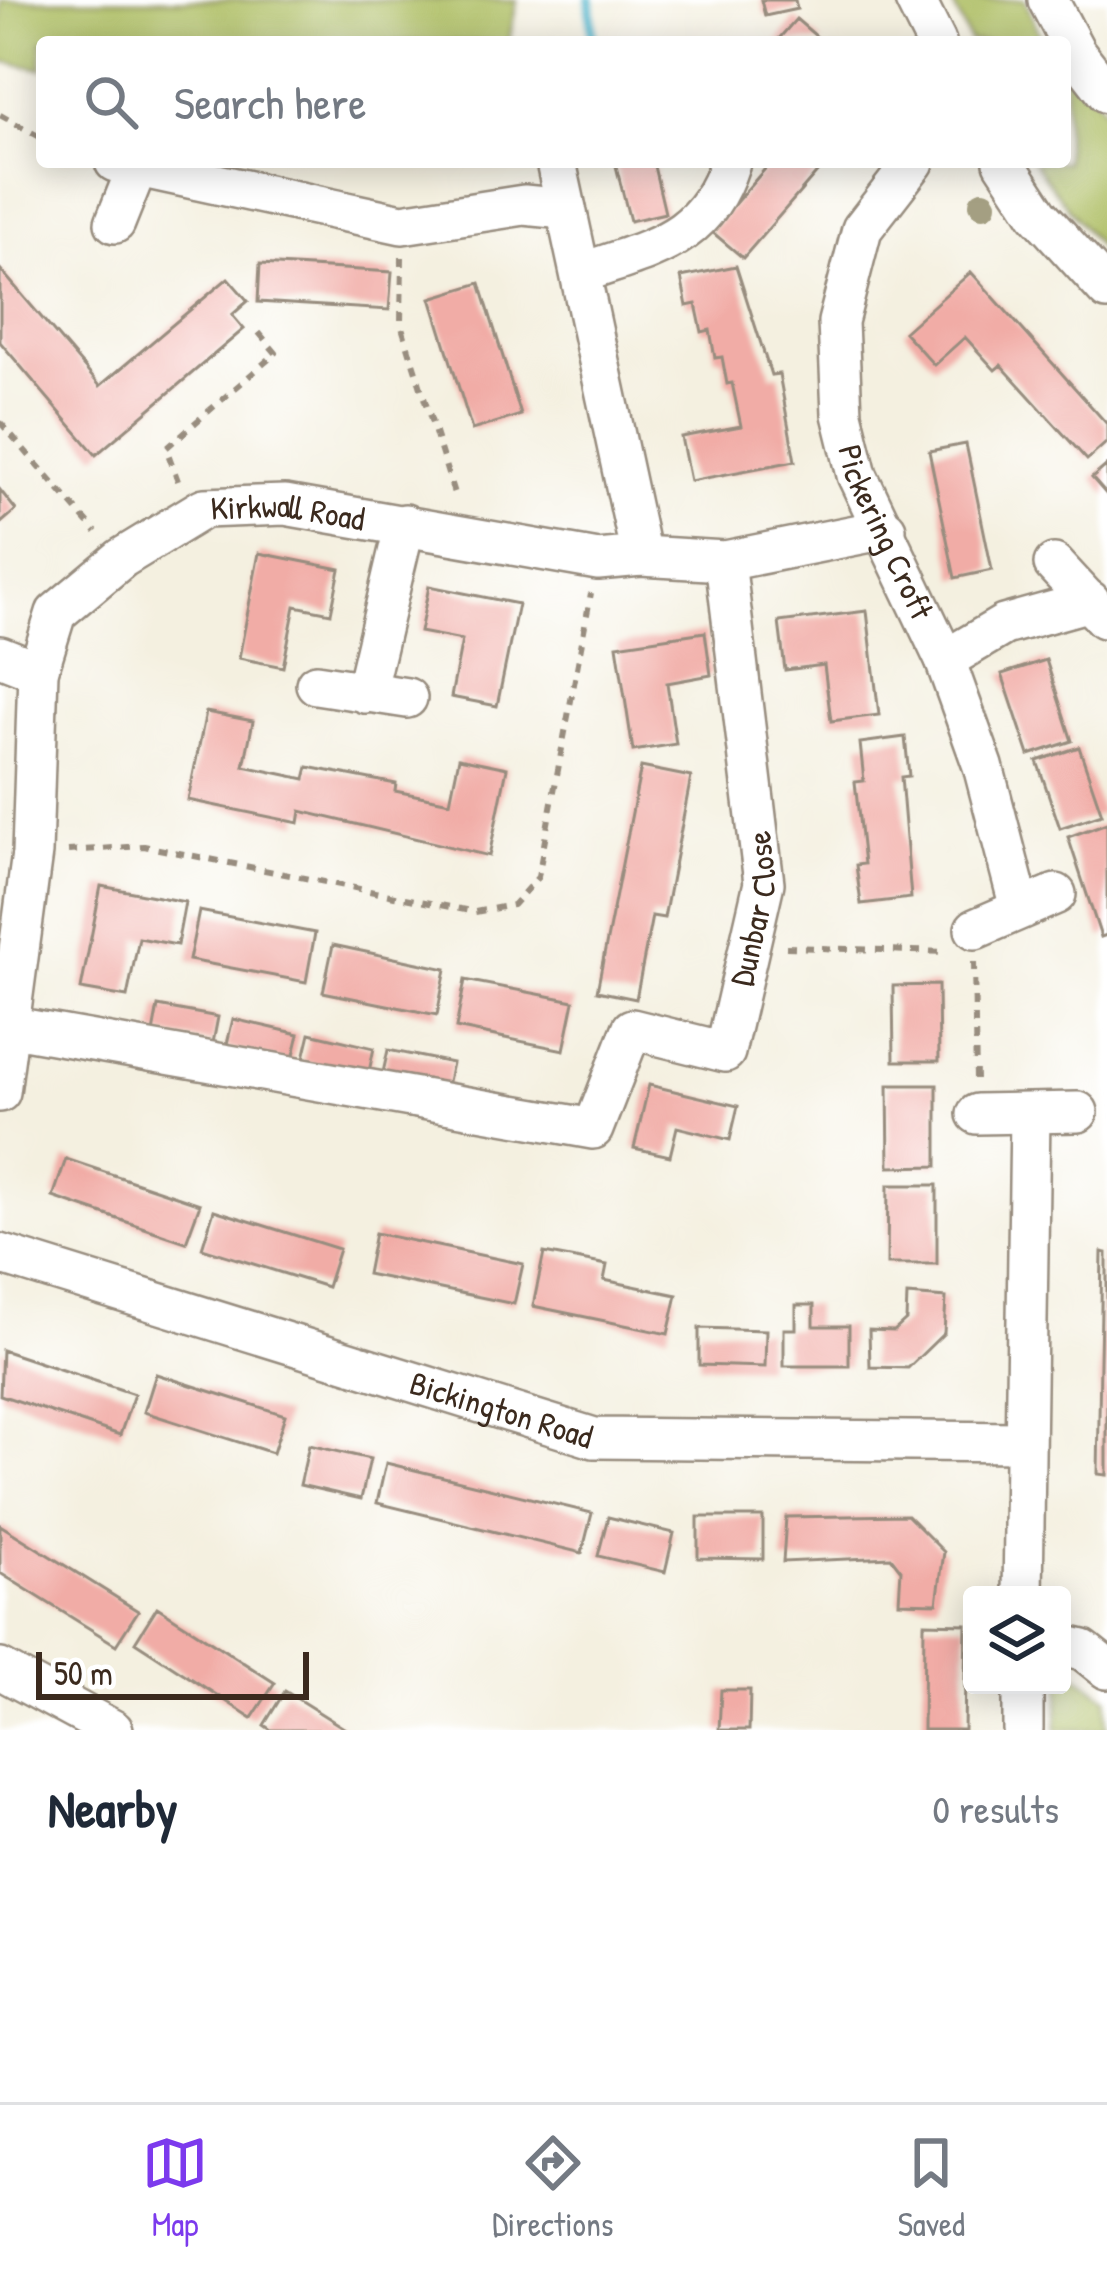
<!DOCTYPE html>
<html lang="en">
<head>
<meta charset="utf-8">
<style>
  :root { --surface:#fff; --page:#f2f2f3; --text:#1f2937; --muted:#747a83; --line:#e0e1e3; --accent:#7c3aed }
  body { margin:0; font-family:"Patrick Hand",sans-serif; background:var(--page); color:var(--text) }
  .controls { position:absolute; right:36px; bottom:36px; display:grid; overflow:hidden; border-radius:12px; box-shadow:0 6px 30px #0003 }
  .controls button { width:108px; height:108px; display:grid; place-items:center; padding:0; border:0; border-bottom:3px solid var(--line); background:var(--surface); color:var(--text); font:60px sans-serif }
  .scale { position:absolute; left:36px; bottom:30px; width:273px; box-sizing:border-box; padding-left:12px; border:6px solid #3b2a1e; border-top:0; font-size:33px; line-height:42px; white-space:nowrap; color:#3b2a1e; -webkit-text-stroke:9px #fff; paint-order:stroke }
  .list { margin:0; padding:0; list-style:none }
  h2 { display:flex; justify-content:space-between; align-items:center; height:156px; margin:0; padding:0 48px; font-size:51px }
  h2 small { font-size:39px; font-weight:400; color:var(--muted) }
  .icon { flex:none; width:66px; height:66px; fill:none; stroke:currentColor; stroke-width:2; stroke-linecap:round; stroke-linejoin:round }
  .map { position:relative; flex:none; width:1107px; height:1730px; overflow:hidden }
  .search { position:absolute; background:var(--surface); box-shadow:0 6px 30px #0003; left:36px; right:36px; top:36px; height:132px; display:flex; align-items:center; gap:30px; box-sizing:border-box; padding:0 42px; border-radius:12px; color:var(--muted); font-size:45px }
  .sheet { height:372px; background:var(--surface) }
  nav { display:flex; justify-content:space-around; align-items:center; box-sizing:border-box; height:168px; border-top:3px solid var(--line); background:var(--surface); font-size:33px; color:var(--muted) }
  nav a { display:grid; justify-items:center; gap:6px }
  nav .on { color:var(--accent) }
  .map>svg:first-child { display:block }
  .green { fill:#abbc5f; stroke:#73733e; stroke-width:3 }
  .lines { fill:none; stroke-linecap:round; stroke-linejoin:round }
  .stream { stroke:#4bb4ca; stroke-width:10 }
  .building { fill:#f1aca6 }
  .minor-casing { stroke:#988d7f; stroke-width:44 }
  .path { stroke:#988d7f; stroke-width:6; stroke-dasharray:9 9; stroke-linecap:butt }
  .minor { stroke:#fff; stroke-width:39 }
  .tree { fill:#a49f82 }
  .labels { text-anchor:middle; stroke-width:9; stroke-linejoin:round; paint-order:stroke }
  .street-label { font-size:33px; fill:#3b2a1e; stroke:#fff }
</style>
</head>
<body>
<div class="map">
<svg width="1107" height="1730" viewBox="0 0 1107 1730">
  <rect width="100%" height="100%" fill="#fff"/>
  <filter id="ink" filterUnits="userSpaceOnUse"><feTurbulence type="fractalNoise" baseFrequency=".00833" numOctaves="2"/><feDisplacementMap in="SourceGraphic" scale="24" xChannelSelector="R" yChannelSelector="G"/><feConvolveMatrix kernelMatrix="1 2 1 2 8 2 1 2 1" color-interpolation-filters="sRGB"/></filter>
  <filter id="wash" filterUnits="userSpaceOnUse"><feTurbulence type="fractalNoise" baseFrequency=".004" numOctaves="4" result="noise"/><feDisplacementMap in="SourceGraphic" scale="48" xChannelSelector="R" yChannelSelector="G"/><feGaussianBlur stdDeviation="2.7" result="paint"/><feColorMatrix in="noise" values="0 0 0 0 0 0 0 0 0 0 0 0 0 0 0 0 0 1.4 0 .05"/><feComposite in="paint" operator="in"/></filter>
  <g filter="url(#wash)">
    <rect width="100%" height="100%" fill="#f4f0e0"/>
    <path class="green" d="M 1,0 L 517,0 L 509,42 L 42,42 L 42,69 L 0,61 Z
      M 951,0 L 1025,0 L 1043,42 L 970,42 Z
      M 1073,67 L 1107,113 L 1107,258 L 1033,162 L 1065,162 L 1065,71 Z
      M 1062,1675 L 1078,1676 L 1107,1697 L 1107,1730 L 1056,1730 Z"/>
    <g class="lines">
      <path class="stream" d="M 590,0 L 593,42"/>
    </g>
    <g id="blocks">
      <path class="building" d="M 761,0 L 795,0 L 797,9 L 765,16 Z
        M 796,19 L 823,42 L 776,42 Z
        M 615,162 L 653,162 L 665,213 L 630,221 Z
        M 771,162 L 826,162 L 743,258 L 711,231 Z
        M 260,264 L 392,272 L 389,310 L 258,302 Z
        M 736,266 L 771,375 L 779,374 L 795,461 L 690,481 L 681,437 L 741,426 L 732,383 L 727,384 L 722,357 L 715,358 L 710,330 L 702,332 L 696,304 L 687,306 L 681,277 Z
        M 0,269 L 100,386 L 228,278 L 248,301 L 232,315 L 244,329 L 96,455 L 0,342 Z
        M 971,272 L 1107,424 L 1107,442 L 1087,460 L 1001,365 L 995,370 L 965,337 L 934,365 L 904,332 Z
        M 480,283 L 521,415 L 472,430 L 431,298 Z
        M 966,444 L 992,570 L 955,578 L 929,451 Z
        M 1107,465 L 1107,495 L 1092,478 Z
        M 0,490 L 16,510 L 0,524 Z
        M 259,553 L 340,569 L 331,613 L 295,606 L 283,667 L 239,658 Z
        M 429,586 L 518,604 L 497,706 L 451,697 L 462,640 L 420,632 Z
        M 867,611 L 879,715 L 831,721 L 824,665 L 785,670 L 779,622 Z
        M 705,632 L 711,675 L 667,683 L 676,744 L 633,751 L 617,645 Z
        M 1046,660 L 1072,741 L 1029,755 L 1002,674 Z
        M 206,712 L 253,721 L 244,766 L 305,779 L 308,767 L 396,784 L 395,791 L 450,802 L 459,758 L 507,768 L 489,856 L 301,811 L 299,823 L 188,800 Z
        M 905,737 L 909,776 L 901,777 L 911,898 L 861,904 L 856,865 L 864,864 L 855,782 L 864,781 L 860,743 Z
        M 1079,747 L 1102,814 L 1060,828 L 1037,761 Z
        M 641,767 L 691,777 L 664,918 L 652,916 L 636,999 L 597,991 Z
        M 1107,823 L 1107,935 L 1101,937 L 1068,837 Z
        M 101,886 L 185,902 L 177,945 L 139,938 L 127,997 L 81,989 Z
        M 199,911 L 315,933 L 306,982 L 189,960 Z
        M 333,945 L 446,969 L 437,1015 L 323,992 Z
        M 465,980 L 574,1001 L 564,1050 L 456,1028 Z
        M 938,985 L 939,1061 L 894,1061 L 893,986 Z
        M 158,1006 L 218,1017 L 213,1043 L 153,1033 Z
        M 233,1019 L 299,1034 L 292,1063 L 226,1048 Z
        M 310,1033 L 374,1048 L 368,1076 L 303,1062 Z
        M 388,1050 L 452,1063 L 446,1090 L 382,1077 Z
        M 649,1085 L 738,1106 L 730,1140 L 677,1127 L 670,1156 L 634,1148 Z
        M 888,1085 L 937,1085 L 937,1166 L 889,1167 Z
        M 66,1159 L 200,1204 L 186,1242 L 53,1197 Z
        M 888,1185 L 937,1185 L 937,1264 L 887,1264 Z
        M 214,1210 L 339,1249 L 327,1287 L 202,1248 Z
        M 375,1233 L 523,1264 L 514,1304 L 367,1274 Z
        M 1102,1252 L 1107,1253 L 1107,1475 L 1098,1474 Z
        M 544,1253 L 607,1265 L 604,1280 L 677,1295 L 668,1334 L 533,1306 Z
        M 907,1295 L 946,1298 L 944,1333 L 908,1368 L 870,1367 L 869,1330 L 894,1331 L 906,1320 Z
        M 796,1305 L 814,1305 L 814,1326 L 849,1326 L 849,1366 L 784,1366 L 784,1329 L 796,1329 Z
        M 699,1328 L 766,1330 L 765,1367 L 699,1365 Z
        M 2,1350 L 134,1394 L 120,1435 L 0,1395 Z
        M 156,1374 L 285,1415 L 273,1453 L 144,1412 Z
        M 309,1445 L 370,1459 L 361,1499 L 300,1485 Z
        M 386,1463 L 592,1513 L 582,1553 L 377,1503 Z
        M 907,1515 L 944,1552 L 937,1603 L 899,1602 L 901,1570 L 891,1557 L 783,1562 L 786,1517 Z
        M 608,1517 L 674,1533 L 665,1572 L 598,1556 Z
        M 698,1517 L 763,1517 L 763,1559 L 698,1558 Z
        M 0,1525 L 138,1611 L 116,1645 L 0,1573 Z
        M 157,1607 L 275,1683 L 252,1718 L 135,1642 Z
        M 924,1623 L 966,1624 L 964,1730 L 923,1730 Z
        M 721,1690 L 750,1690 L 749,1730 L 719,1730 Z
        M 285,1691 L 347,1730 L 271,1730 L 264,1725 Z"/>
    </g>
  </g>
  <g filter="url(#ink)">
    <use href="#blocks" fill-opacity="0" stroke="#988d7f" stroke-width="3"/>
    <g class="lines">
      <g class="minor-casing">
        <g id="minor">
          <path d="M 915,0 L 936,42"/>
          <path d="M 1048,0 L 1076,53 L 1107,93"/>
          <path d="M 115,162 L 402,224 L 524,205 L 564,209"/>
          <path d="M 556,162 L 641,556"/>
          <path id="s1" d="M 914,162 L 862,229 L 838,322 L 842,414 L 857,475 L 945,660 L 983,766 L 1020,908"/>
          <path d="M 1004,162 L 1038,214 L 1107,290"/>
          <path d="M 115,223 L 137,168"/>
          <path d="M 582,273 C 652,248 705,241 730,162"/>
          <path d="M 1054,564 L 1104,618"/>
          <path d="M 0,656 L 38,671"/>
          <path d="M 945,660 L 1004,625 L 1090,601"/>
          <path d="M 316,684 L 407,698"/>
          <path d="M 365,693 L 405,524"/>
          <path d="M 975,929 L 1056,894"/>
          <path id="s2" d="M 13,1027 L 593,1129 L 632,1029 L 725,1052 L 764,883 L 725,561"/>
          <path id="s3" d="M 0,1092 L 32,853 L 38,671 L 56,613 L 122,558 L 204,508 L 285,505 L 598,560 L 641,556 L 725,561 L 886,529"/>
          <path d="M 977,1114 L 1078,1112"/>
          <path id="s4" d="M 0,1254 L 594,1438 L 1022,1442"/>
          <path d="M 1023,1595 L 1030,1114"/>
          <path d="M 1062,1645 L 1083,1650 L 1107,1669"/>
          <path d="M 0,1669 L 113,1730"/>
          <path d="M 1023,1730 L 1023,1685"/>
        </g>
      </g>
      <path class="path" d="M 0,115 L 42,138
        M 402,257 L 401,324 L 456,500
        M 0,422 L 96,532
        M 178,481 L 166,448 L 276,353 L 255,328
        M 68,851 L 144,846 L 475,912 L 513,905 L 538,877 L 591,593
        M 786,947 L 947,952
        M 974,962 L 976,1081"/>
      <use href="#minor" class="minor"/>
    </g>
    <circle class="tree" cx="983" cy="204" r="14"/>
  </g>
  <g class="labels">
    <g class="street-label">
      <text dy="12" stroke="none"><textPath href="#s3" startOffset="750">Kirkwall Road</textPath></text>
      <text dy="12" stroke="none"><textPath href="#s1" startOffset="399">Pickering Croft</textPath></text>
      <text dy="12" stroke="none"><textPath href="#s2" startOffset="939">Dunbar Close</textPath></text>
      <text dy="12" stroke="none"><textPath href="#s4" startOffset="525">Bickington Road</textPath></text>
    </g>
  </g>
</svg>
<div class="controls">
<button><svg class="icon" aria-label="layers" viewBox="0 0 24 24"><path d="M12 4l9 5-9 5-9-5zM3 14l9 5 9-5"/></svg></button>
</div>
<div class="scale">50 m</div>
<div class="search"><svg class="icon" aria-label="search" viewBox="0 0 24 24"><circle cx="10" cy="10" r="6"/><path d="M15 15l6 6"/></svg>Search here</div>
</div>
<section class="sheet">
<h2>Nearby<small>0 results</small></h2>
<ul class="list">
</ul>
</section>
<nav>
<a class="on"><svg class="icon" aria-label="map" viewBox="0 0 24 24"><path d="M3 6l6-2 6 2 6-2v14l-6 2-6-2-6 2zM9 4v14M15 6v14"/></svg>Map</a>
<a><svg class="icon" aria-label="directions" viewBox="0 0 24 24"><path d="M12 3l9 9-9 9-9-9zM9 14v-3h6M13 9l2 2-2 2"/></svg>Directions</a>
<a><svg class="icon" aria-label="saved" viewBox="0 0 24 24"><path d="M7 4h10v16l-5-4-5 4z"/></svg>Saved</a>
</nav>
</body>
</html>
